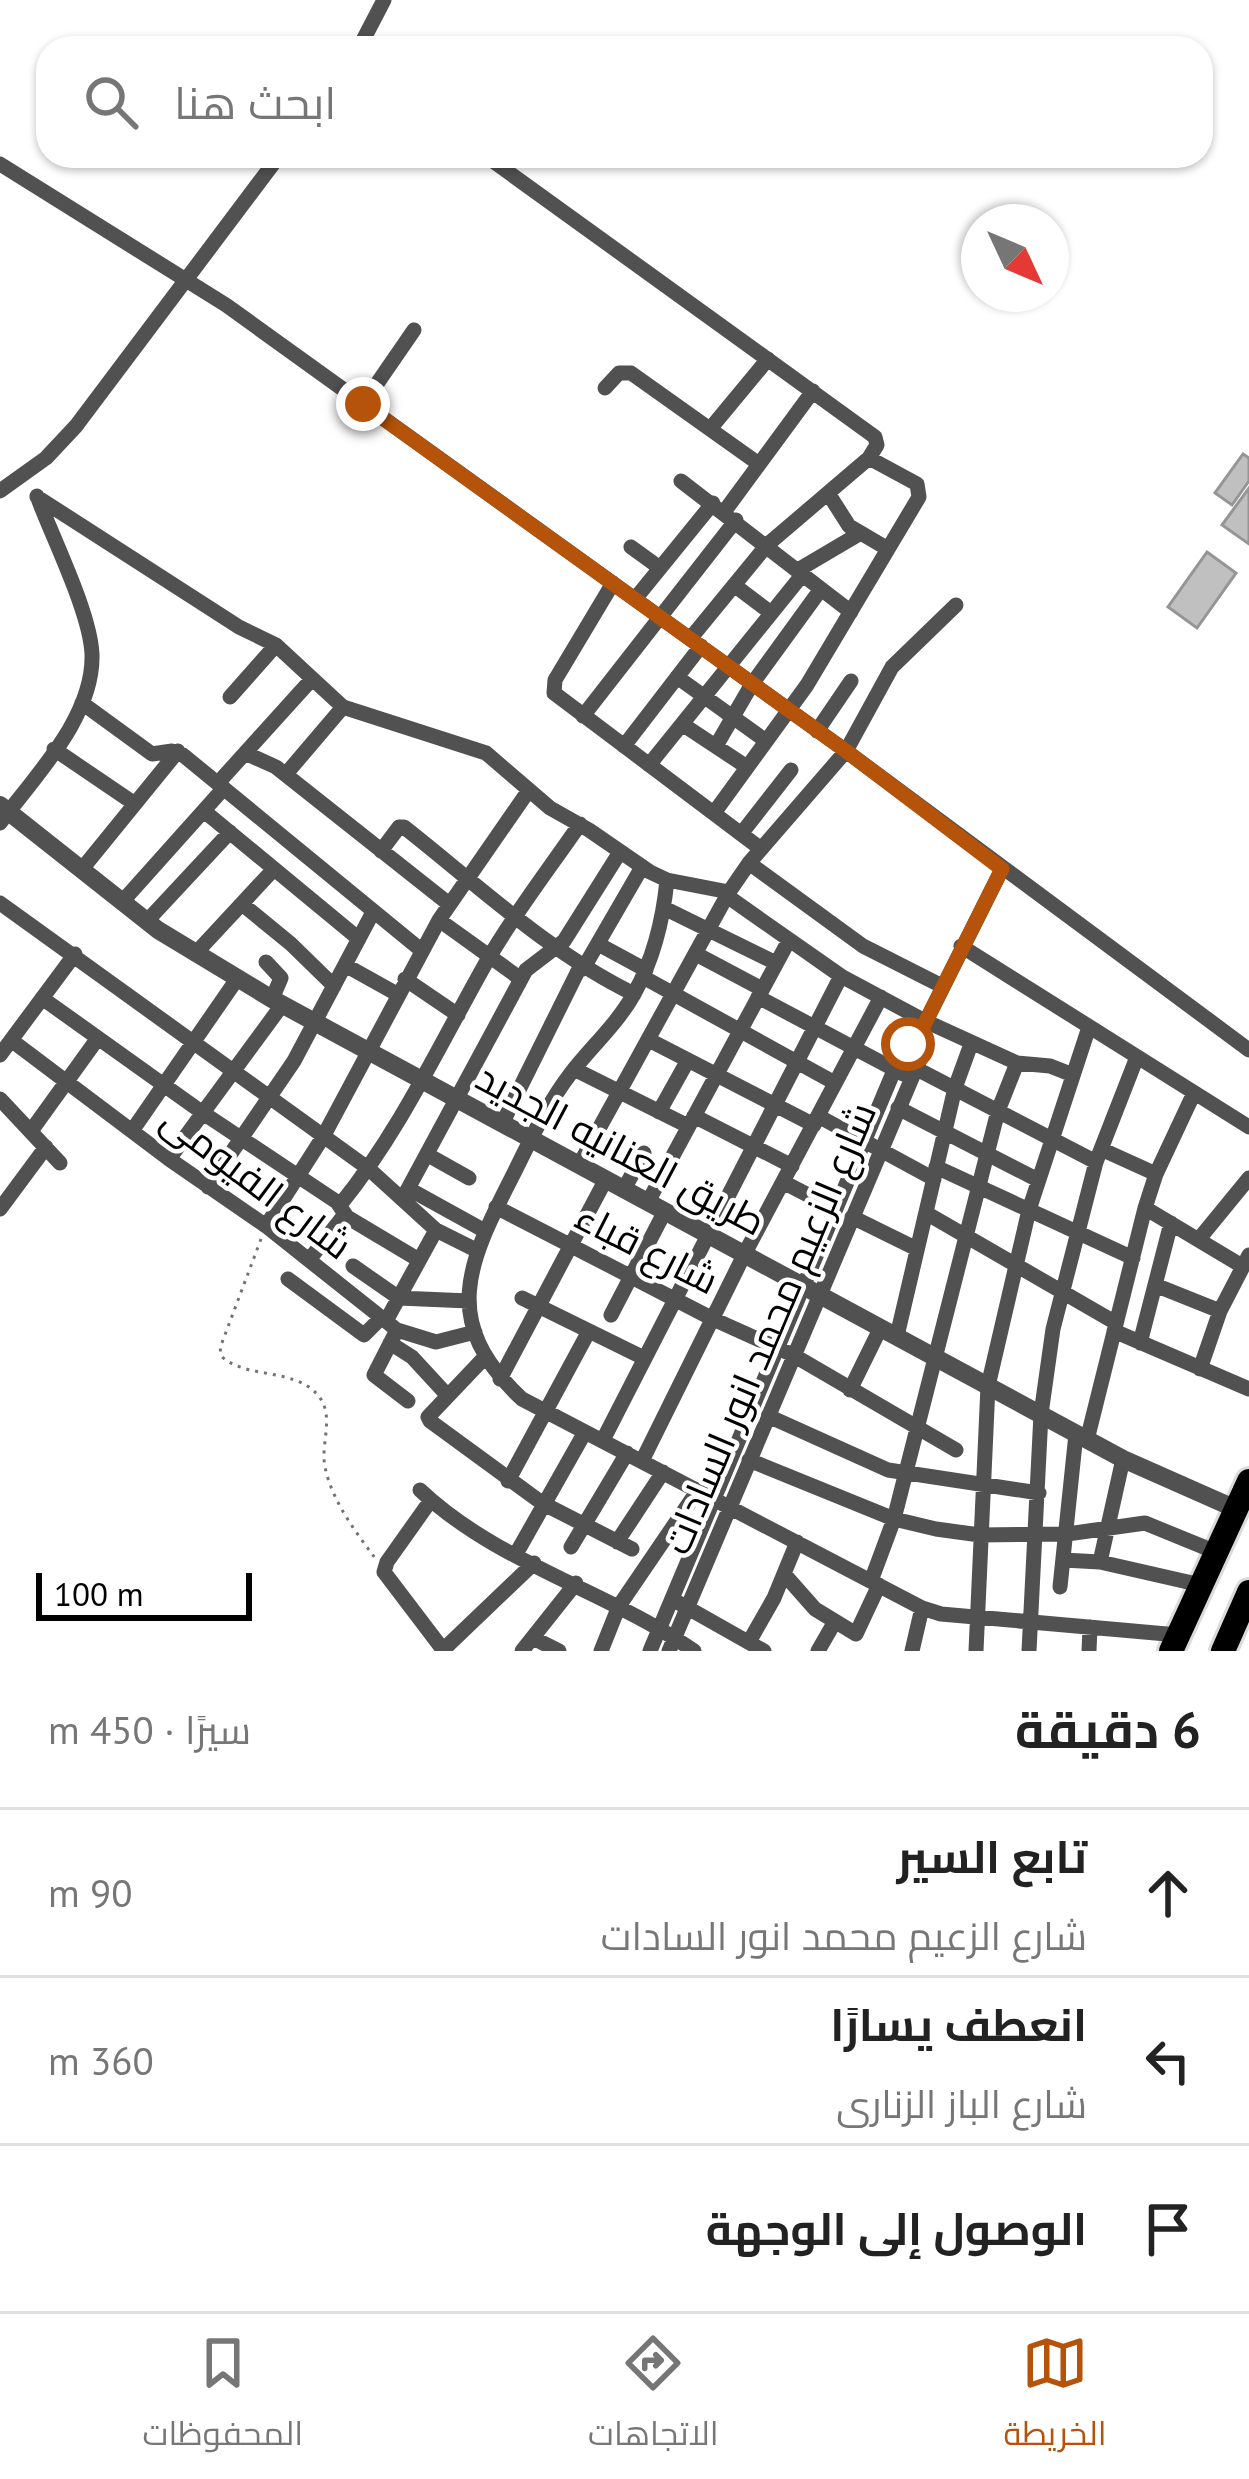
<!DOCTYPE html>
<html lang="ar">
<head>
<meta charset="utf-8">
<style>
  :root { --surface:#fff; --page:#f2f2f2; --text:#222; --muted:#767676; --line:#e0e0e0; --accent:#b45309 }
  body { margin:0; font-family:"PT Sans",Cairo,sans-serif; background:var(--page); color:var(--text); direction:rtl }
  .compass { position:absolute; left:961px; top:204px; width:108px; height:108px; border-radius:50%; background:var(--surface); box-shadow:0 3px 9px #0004; rotate:134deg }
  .scale { position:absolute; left:36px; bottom:30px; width:216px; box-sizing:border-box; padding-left:12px; border:6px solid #000; border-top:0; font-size:33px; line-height:42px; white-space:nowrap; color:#000; -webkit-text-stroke:9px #fff; paint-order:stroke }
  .stop { position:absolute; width:36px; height:36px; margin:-27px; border:9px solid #b45309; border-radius:50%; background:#fff }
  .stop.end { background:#b45309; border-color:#fff; box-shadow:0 3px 12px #0008 }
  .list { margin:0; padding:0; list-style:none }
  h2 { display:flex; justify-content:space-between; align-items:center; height:156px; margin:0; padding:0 48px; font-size:51px }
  h2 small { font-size:39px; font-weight:400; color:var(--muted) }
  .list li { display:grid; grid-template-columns:78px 1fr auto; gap:36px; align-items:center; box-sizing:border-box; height:168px; padding:0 48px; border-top:3px solid var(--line) }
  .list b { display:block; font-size:45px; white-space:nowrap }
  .list p { margin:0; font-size:39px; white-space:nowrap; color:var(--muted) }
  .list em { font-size:39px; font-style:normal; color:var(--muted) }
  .icon { flex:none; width:66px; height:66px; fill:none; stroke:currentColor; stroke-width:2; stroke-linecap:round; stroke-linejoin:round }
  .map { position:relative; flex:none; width:1249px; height:1651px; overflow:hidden; direction:ltr }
  .search { position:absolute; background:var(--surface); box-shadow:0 3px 9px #0004; left:36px; right:36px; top:36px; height:132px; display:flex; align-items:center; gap:30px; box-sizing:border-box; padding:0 42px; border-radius:36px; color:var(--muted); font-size:45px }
  .sheet { height:660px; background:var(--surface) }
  nav { display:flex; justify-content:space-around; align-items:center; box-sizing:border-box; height:168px; border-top:3px solid var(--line); background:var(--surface); font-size:33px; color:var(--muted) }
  nav a { display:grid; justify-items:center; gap:6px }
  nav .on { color:var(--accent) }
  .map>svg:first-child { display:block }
  .building { fill:#c0c0c0; stroke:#959595; stroke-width:3 }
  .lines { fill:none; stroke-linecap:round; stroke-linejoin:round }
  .trunk-casing { stroke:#dbdbdb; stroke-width:30 }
  .path { stroke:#737373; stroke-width:3; stroke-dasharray:3 6; stroke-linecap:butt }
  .minor { stroke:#515151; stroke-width:15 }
  .tertiary { stroke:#515151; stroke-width:18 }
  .trunk { stroke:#000; stroke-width:24 }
  .route { stroke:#b45309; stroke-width:15 }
  .labels { text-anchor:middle; stroke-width:9; stroke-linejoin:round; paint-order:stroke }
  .street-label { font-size:39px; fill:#000; stroke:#fff }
</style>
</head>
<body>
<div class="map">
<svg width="1249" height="1651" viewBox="0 0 1249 1651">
  <rect width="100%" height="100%" fill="#fff"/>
  <path class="building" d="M 1243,454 L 1249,458 L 1249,481 L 1232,505 L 1215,493 Z
    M 1249,488 L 1249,544 L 1222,525 Z
    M 1207,552 L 1236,573 L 1197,628 L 1168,607 Z"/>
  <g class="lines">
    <g class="trunk-casing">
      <path id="trunk" d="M 1171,1651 L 1249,1481
        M 1223,1651 L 1249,1592"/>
    </g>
    <path class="path" d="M 261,1239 L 220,1348 L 222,1357 C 248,1379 293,1368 317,1394 C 336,1415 320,1443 325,1467 C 332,1501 355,1531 375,1558"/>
    <path class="minor" d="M 359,48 L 384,0
      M 486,156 L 875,437 L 877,445 L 869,458 L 767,545 L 690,639
      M 0,164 L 226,305 L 846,751 L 1249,1050
      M 605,388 L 619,373 L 631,373 L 759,464
      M 363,404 L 414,330
      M 710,429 L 768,359
      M 681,481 L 851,612
      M 0,491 L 46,458 L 76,426 L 279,156
      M 828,493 L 849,526 L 888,549
      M 37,497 L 239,627 L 276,645 L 343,707 L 486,753 L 550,808 L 589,830 L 650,872 L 667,880 L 729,892
      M 724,512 L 813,391
      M 631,547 L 660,568
      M 798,570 L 859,534
      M 613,583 L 555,680 L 554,693 L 761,849
      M 734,585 L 771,613
      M 635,599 L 713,503
      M 677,677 L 766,741
      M 230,697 L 276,645
      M 82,703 L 152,754 L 172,751 L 183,755 L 421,950
      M 583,716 L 736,520
      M 682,724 L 747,767
      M 817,731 L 851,681
      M 624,746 L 701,646
      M 716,746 L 752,684 L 821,589
      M 54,749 L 135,804
      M 245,753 L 276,767 L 449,904
      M 649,765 L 803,574
      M 286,774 L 343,707
      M 218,783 L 312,679
      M 204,811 L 359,939
      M 714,813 L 807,685 L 919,497 L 917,484 L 869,458
      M 0,823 C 35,776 94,717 92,654 C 90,612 53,539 37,496
      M 741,834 L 791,770
      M 381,851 L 399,827 L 404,827 C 479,886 548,952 634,994
      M 749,863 L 863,946 L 942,986
      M 82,869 L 178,751
      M 667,880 C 663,921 654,958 634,994 C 617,1024 592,1046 571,1073 C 547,1104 530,1141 512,1177 C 468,1263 439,1322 522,1399 L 922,1608 L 941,1614 L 1178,1635
      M 727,896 L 841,976 L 925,1021 L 1017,1063 L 1050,1066 L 1073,1075
      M 122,902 L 224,788
      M 0,903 L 369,1169 L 436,1230 L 476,1250
      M 242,904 L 291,944 L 334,986
      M 664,908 L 776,963
      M 439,920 L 521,979
      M 147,921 L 230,832
      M 598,944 L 646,970
      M 961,946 L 1249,1127
      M 195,954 L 274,869
      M 696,954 L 762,989
      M 266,962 L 281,978 L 272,999
      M 345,965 L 397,994
      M 583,969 L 642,867
      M 643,977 L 835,1083
      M 405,979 L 458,1015
      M 758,997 L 903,1074
      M 42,998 L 203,1113 L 337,1202 L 347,1217 L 419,1260
      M 11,1040 L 169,1159 L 266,1226 L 397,1330 L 436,1342 L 475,1332
      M 649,1040 L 814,1125
      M 0,1055 L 75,954
      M 915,1068 L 1096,1162
      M 574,1069 L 688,1126
      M 0,1099 L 60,1163
      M 898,1108 L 1038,1180
      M 659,1112 L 688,1060
      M 694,1116 L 792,1166
      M 818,1116 L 934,1179
      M 502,1124 L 580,967
      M 31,1131 L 98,1038
      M 132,1131 L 237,979
      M 1101,1149 L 1156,1174
      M 428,1155 L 469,1178
      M 169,1159 L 282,1005
      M 579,1165 L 729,892 L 749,863 L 846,751 L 892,667 L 956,605
      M 936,1167 L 1133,1258
      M 783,1182 L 835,1209
      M 208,1187 L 294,1061 L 373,912
      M 409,1189 L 485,1231
      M 624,1189 L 644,1153
      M 403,1198 L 526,970 L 564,941 L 620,852
      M 648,1202 L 788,942
      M 340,1205 C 400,1131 440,1044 487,961 C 514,914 549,869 580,824
      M 496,1207 L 713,1319 L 793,1355 L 956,1450
      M 1145,1208 L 1242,1266
      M 0,1209 L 46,1147
      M 926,1213 L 1116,1323
      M 852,1217 L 917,1249
      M 266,1226 L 323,1137 L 439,920 L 529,790
      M 1199,1239 L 1249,1178
      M 309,1260 L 345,1214
      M 353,1266 L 399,1298 L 469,1301
      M 288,1279 L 364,1335 L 381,1318
      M 1155,1285 L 1220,1311
      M 522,1298 L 644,1358
      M 611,1315 L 665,1211
      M 386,1321 L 436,1230
      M 397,1330 L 374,1375 L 408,1401
      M 1114,1331 L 1249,1389
      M 897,1336 L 955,1088 L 971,1044
      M 390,1343 L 412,1357 L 448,1396
      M 1140,1343 L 1171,1223
      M 485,1357 L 428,1417 L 430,1421 L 542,1503 L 632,1549
      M 1200,1369 L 1220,1311 L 1249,1255
      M 500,1379 L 606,1179
      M 850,1390 L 881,1327
      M 768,1416 L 888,1470 L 1039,1493
      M 603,1440 L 841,976
      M 1087,1440 L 1145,1208 L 1156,1174 L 1194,1093
      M 749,1460 L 894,1519 L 936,1529 L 980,1535 L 1067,1534 L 1145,1523 L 1216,1552
      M 642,1461 L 745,1253 L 881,997
      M 508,1481 L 589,1331
      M 420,1490 C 497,1563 608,1591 694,1651
      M 431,1500 L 387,1562 L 384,1572 L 444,1651
      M 617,1542 L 663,1472
      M 571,1547 L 627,1453
      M 516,1554 L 585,1432
      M 1063,1560 L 1100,1562 L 1201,1585
      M 1100,1562 L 1123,1459
      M 785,1575 L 815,1609 L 856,1634 L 879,1585
      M 871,1581 L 894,1519 L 998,1111 L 1017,1063
      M 1060,1587 L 1076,1434
      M 679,1603 L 764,1651
      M 533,1638 L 559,1651
      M 749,1642 L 774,1598 L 797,1542
      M 443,1650 L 534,1563
      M 522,1651 L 576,1583
      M 601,1651 L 619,1606 L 698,1490
      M 650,1651 L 898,1061 L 922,1029 L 1002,869
      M 669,1651 L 920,1059 L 922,1029
      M 818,1651 L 834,1623
      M 912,1651 L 922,1608
      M 976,1651 L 988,1386 L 1029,1210 L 1089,1027
      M 1029,1651 L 1041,1414 L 1053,1329 L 1096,1162 L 1137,1057
      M 1089,1651 L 1090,1627"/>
    <path class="tertiary" d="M 0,805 L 158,930 L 272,999 L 1123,1459 L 1236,1509"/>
    <use href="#trunk" class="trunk"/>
  </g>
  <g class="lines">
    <path class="route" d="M 363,404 L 846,751 L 1002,869 L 922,1029 L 908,1044"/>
  </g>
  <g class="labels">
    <g class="street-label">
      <text transform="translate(621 1149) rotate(28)" y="14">طريق العنانيه الجديد</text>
      <text transform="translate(257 1182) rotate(37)" y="14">شارع الفيومى</text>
      <text transform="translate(647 1248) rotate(27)" y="14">شارع قباء</text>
      <text transform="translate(769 1328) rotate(-67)" y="14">شارع الزعيم محمد انور السادات</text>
    </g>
  </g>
</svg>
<svg class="compass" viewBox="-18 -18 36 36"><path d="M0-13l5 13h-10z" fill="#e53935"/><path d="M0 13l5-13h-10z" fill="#767676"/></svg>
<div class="scale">100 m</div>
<div class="stop" style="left:908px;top:1044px"></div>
<div class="stop end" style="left:363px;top:404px"></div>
<div class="search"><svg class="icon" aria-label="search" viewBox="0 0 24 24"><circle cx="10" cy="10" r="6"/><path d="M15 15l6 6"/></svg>ابحث هنا</div>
</div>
<section class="sheet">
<h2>6 دقيقة<small>سيرًا · 450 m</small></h2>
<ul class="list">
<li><svg class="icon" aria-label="ahead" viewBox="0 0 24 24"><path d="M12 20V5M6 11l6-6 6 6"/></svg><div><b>تابع السير</b><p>شارع الزعيم محمد انور السادات</p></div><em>90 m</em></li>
<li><svg class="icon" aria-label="left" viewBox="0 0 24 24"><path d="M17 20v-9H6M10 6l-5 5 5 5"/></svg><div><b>انعطف يسارًا</b><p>شارع الباز الزنارى</p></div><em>360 m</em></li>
<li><svg class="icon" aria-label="arrive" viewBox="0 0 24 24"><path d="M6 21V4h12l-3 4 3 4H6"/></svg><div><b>الوصول إلى الوجهة</b></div></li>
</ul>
</section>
<nav>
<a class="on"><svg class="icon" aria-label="map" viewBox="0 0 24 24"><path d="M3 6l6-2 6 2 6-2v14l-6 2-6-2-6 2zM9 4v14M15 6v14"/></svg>الخريطة</a>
<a><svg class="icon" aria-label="directions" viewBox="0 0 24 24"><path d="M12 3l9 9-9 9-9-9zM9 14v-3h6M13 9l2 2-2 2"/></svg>الاتجاهات</a>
<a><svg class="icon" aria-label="saved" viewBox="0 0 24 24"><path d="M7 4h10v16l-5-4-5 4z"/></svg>المحفوظات</a>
</nav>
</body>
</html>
